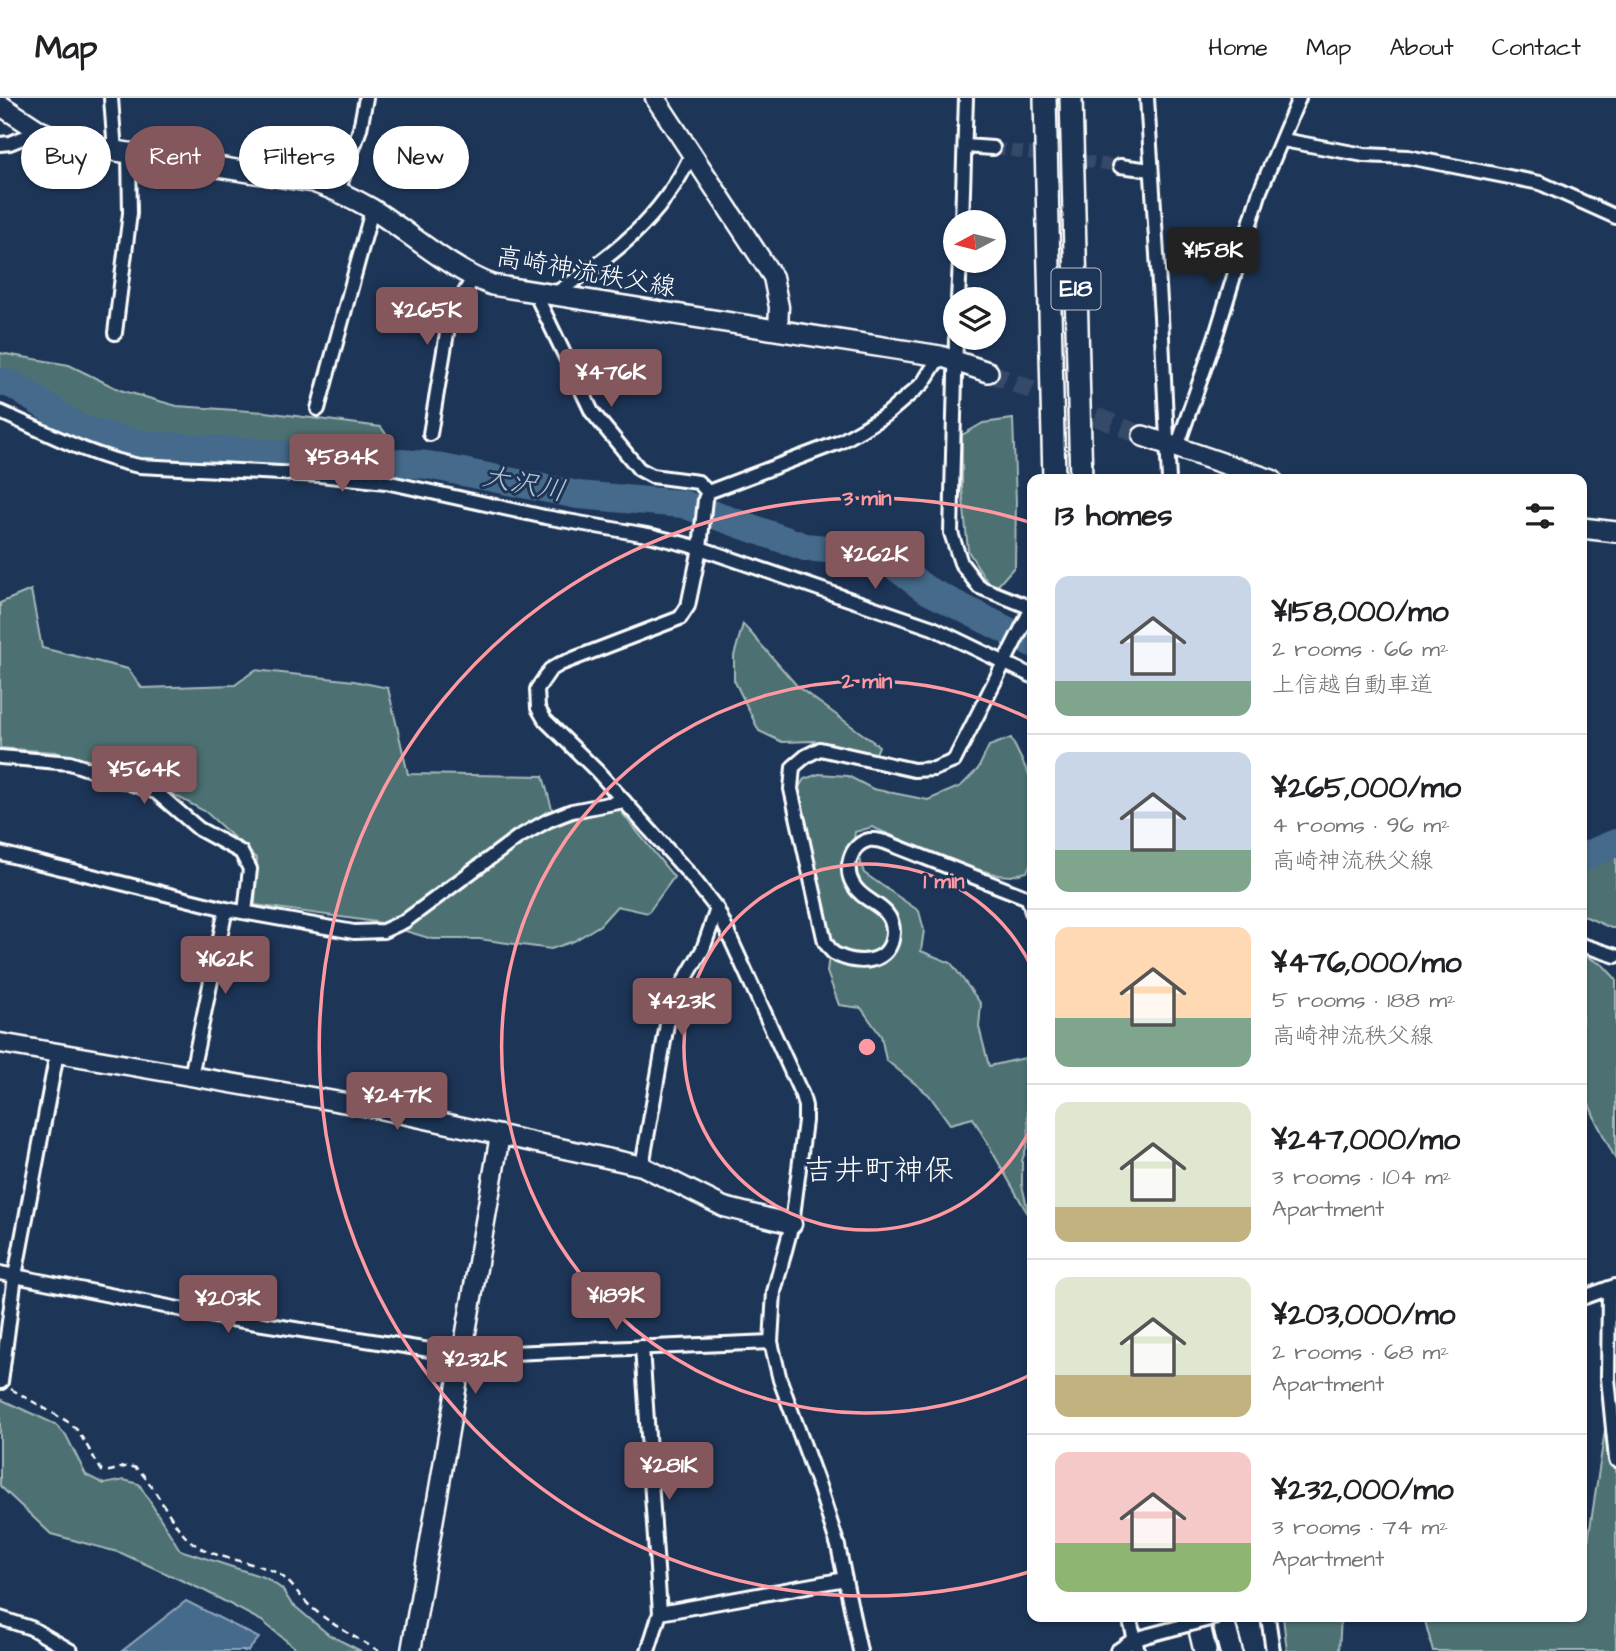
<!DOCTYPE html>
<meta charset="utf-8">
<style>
body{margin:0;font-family:"Architects Daughter","Klee One",sans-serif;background:#f2f2f2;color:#202124;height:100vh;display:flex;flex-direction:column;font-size:26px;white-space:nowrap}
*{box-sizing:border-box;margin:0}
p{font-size:23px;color:#757577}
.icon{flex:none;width:38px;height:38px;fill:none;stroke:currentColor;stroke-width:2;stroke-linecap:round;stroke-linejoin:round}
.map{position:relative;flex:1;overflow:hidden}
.sheet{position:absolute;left:1027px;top:376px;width:560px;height:1148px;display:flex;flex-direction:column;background:#fff;border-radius:14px;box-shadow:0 2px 5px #0004}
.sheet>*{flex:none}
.banner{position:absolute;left:21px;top:28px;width:665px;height:63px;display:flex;gap:14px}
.needle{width:46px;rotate:263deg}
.tools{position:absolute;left:943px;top:112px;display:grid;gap:14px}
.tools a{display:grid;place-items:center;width:63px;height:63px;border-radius:50%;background:#fff;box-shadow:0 2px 5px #0004;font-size:35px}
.price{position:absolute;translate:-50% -60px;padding:0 16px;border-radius:7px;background:#84575d;color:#fff;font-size:23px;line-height:46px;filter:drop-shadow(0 2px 4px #0008)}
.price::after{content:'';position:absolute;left:50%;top:42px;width:21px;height:16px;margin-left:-10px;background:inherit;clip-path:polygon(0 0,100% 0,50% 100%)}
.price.selected{background:#222;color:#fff}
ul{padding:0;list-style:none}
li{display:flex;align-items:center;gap:21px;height:175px;padding:0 28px}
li+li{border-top:2px solid #e0e0e0}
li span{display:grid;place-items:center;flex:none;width:196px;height:140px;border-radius:14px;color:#555}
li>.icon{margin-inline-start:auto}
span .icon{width:84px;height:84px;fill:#fffc;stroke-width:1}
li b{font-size:30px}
h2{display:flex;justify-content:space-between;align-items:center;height:84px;padding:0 28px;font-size:30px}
.tag{padding:0 24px;border-radius:32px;background:#fff;box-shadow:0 2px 5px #0004;font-size:24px;line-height:63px}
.tag.selected{background:#84575d;color:#fff}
header{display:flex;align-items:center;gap:42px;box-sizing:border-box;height:98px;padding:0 35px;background:#fff;border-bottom:2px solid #e0e0e0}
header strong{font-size:33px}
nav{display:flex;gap:38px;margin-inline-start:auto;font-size:24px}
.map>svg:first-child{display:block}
.green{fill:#4d7173;stroke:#a6b8b9;stroke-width:2}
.water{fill:#446a8b;stroke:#8fa6b9;stroke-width:2}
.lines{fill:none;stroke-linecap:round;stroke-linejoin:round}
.river{stroke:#446a8b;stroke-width:28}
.street-tunnel{stroke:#344968;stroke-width:12;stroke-dasharray:12 6;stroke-linecap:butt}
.primary-tunnel{stroke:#344968;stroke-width:19;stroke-dasharray:19 10;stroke-linecap:butt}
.street-casing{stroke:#fff;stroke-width:18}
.secondary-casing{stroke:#fff;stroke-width:23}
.primary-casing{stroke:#fff;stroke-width:24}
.highway-casing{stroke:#fff;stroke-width:26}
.path{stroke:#fff;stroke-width:2.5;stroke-dasharray:7 5;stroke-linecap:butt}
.street{stroke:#1d3557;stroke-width:12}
.secondary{stroke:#1d3557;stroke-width:18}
.primary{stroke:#1d3557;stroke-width:19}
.highway{stroke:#1d3557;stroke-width:21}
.street-bridge-casing{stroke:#fff;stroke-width:18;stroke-linecap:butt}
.street-bridge{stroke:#1d3557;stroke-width:12}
.ring{fill:none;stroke:#ff9aa2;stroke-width:3.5}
.labels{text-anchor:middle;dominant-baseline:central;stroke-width:6;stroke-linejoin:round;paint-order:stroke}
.shield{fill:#1d3557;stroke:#bbc2cd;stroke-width:2}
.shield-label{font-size:24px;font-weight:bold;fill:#fff}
.street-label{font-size:26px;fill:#fff;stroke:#1d3557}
.water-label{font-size:28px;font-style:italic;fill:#b4c3d1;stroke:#1d3557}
.quarter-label{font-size:30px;fill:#fff;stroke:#1d3557}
.centre{fill:#ff9aa2;stroke:#1d3557;stroke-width:3.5}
.ring-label{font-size:21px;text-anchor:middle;font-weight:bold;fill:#ff9aa2;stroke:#1d3557;stroke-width:6;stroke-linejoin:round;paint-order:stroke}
</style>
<header>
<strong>Map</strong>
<nav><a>Home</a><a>Map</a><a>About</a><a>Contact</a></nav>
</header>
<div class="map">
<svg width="1616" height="1553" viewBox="0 0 1616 1553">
<rect width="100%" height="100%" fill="#1d3557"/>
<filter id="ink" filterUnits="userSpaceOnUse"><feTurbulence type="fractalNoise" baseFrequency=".0143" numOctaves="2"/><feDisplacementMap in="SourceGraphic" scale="14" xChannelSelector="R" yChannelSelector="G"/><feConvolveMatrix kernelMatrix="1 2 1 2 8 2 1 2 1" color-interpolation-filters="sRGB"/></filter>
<g filter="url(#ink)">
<g class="green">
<polygon points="0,255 69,267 120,292 177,308 265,314 381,329 388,339 376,350 159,342 93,329 39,296 0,276"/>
<polygon points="1013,321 1016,404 1015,468 993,493 968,453 962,390 962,337 983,325"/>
<polygon points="31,492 42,550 128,571 142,590 235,587 255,572 354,583 388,590 408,676 543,678 552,711 559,724 619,711 674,779 648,815 617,808 600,827 574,843 551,851 479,841 432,841 376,824 255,807 257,761 206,714 130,673 55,654 0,650 0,505"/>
<polygon points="743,526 798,589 879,648 875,658 814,643 782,644 759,633 734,582 734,558"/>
<polygon points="1011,640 1032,683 1032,761 1027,774 1011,778 998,777 956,765 872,729 855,734 854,742 864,775 919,813 924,832 921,853 951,865 981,906 979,929 989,968 1025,960 1029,1041 1022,1063 1022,1087 1029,1118 973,1020 950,1026 929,997 886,962 881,938 861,910 839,907 827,874 831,840 796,694 804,681 819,676 848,678 873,691 928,702 961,688 978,671 989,648"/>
<polygon points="1616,746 1616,830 1611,830 1582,817 1582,748"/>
<polygon points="1582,856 1603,867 1616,881 1616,1062 1596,1023 1582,989"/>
<polygon points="0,1301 55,1326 66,1337 86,1377 104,1386 124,1382 139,1386 180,1452 266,1480 282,1491 291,1505 329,1537 361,1553 299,1553 262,1523 205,1493 121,1455 51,1436 0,1388"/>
<polygon points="1605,1332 1616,1332 1616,1553 1433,1553 1424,1519 1582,1519 1582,1483"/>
<polygon points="1283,1519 1341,1519 1339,1553 1287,1553"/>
</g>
<polygon class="water" points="186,1503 259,1540 248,1553 122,1553"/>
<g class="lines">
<g class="river">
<polyline points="0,283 13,287 81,331 141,346 428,367 578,397 683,406 805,449 868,455 888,463 925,491 1032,545"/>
<polyline points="1582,759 1616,745"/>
</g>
<polyline class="street-tunnel" points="993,50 1120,68"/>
<polyline class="primary-tunnel" points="988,274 1143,338"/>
<defs>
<g id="street">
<polyline points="111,0 115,54"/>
<polyline points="1147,0 1161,219 1169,382"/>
<polyline points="1283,42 1364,57 1408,59 1540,85 1616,119"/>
<polyline points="0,46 10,45 40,33"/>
<polyline points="965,48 993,50"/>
<polyline points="1120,68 1151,72"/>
<polyline points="338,93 360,31 366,0"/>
<polyline points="962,124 966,0"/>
<polyline points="535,195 592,314 639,371 652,378 698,384 708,394"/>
<path d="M553,197C611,159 661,122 691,57"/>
<polyline points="958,201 960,163"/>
<polyline points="115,235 130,115 129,56"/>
<path d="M956,240L951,435L961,465L979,489L1032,510L954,663L934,671L914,672L820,651L806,658L793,669L791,691L825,844C828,848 831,854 835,856C859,868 892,866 893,834C893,806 863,806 853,786C844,771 850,746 869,742C874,741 881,743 885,744L1028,800L1032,814"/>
<polyline points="318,311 372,112"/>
<path d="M0,314C46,334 89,358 139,368L320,377L386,384L545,419L653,438L700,450L933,530L1032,578"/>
<polyline points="430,336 449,223 473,180"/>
<polyline points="1177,349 1216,237 1260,93 1299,0"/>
<polyline points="0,659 70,665 156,694 199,731 241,754 250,771 245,814"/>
<polyline points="0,755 226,811 354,834 383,833 405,823 517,740 549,722 572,713 624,703"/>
<polyline points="1582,847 1616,858"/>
<polyline points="191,978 226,811"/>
<polyline points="642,1068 669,915 676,897 703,851 717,811"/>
<polyline points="0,1175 224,1220 462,1257 771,1244"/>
<polyline points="1609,1190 1608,1280 1616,1362"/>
<polyline points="1582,1200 1615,1188"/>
<polyline points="642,1249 660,1515 648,1553"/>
<polyline points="1,1284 15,1178 57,955"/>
<polyline points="660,1515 845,1481"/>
<polyline points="1129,1519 1138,1553"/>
<polyline points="1268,1519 1273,1553"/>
<polyline points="0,1520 31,1530 71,1553"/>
<polyline points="860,1553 838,1448 820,1391 780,1282 771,1244 774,1194 792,1126 805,1023 805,1008 802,997 717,811 692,779 597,673 545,622 538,610 537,591 550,572 560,566 680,520 688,508 700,450 705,401 708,394 840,344 863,331 887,316 923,285 940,258"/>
<polyline points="1117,1553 1133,1542 1149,1537"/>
</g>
<g id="secondary">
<polyline points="655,0 773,179 779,209 778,232"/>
<polyline points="0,945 375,1010 620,1063 642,1068 724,1109 792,1126"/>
<polyline points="411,1553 500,1037"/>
</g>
<g id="primary">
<path d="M0,7L40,33L72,46L313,84C333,91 353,100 372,111C412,136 448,170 492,187L940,258L988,274"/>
<polyline points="1143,338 1272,382"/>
<polyline points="1582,430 1616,434"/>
</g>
<g id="highway">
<polyline points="1045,0 1054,382"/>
<polyline points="1071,0 1081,382"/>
<polyline points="1197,1519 1205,1553"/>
<polyline points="1222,1519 1231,1553"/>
</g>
</defs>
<use href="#street" class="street-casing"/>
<use href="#secondary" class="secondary-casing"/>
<use href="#primary" class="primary-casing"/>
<use href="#highway" class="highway-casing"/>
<path class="path" d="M11,1291L70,1325L78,1333L102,1373C112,1375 122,1367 133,1369C146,1371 172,1427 187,1440C212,1463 249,1461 277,1475C290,1482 300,1499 311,1509C332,1527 355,1539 379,1553"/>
<use href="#street" class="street"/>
<use href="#secondary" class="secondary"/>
<use href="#primary" class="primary"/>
<use href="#highway" class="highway"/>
<defs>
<polyline id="street-bridge" points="1149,1537 1217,1519"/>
</defs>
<use href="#street-bridge" class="street-bridge-casing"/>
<use href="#street-bridge" class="street-bridge"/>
</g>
</g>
<g class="ring">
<path d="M1032 1028A183 183 0 1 1 1032 870"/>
<path d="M1030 1277A366 366 0 1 1 1030 621"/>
<path d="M1032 1473A549 549 0 1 1 1032 425"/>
</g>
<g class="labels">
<rect class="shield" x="1051.5" y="170.5" width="49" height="41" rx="5"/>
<g class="shield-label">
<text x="1076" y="191">E18</text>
</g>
<g class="street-label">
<text transform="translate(586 174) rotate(10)">高崎神流秩父線</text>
</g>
<g class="water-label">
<text transform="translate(524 386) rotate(11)">大沢川</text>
</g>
<g class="quarter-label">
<text x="879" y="1073">吉井町神保</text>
</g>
</g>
<circle cx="867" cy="949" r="10" class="centre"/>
<g class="ring-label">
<text x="867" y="407">3 min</text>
<text x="867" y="590">2 min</text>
<text x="944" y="790">1 min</text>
</g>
</svg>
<div class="tools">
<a><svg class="needle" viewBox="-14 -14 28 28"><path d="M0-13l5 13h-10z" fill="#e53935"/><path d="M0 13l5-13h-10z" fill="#757577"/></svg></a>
<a><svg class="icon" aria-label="layers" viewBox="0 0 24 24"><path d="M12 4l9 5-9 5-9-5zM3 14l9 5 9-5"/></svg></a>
</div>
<b class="price selected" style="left:1213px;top:189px">¥158K</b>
<b class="price" style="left:427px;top:249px">¥265K</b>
<b class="price" style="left:611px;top:311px">¥476K</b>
<b class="price" style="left:342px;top:396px">¥584K</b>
<b class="price" style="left:875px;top:493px">¥262K</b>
<b class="price" style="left:144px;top:708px">¥564K</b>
<b class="price" style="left:225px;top:898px">¥162K</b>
<b class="price" style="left:682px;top:940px">¥423K</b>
<b class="price" style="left:397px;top:1034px">¥247K</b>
<b class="price" style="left:616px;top:1234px">¥189K</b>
<b class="price" style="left:228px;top:1237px">¥203K</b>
<b class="price" style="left:475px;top:1298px">¥232K</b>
<b class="price" style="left:669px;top:1404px">¥281K</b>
<div class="banner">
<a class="tag">Buy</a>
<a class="tag selected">Rent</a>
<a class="tag">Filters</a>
<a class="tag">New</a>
</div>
<section class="sheet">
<h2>13 homes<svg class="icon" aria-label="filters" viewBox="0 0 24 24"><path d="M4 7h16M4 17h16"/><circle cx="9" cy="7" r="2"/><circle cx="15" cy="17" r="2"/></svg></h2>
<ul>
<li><span style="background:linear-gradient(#c9d6e8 75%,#7fa58c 0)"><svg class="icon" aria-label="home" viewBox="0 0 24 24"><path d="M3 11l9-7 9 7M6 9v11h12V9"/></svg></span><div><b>¥158,000/mo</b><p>2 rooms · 66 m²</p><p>上信越自動車道</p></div></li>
<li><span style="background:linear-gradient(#c9d6e8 70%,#7fa58c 0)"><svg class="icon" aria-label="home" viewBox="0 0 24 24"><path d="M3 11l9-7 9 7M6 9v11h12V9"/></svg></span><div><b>¥265,000/mo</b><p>4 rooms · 96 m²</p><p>高崎神流秩父線</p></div></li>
<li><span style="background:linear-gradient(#ffd9b3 65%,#7fa58c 0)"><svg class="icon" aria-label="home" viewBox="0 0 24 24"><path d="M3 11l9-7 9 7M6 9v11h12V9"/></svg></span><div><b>¥476,000/mo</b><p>5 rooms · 188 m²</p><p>高崎神流秩父線</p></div></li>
<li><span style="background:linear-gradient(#dfe7d0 75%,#c2b280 0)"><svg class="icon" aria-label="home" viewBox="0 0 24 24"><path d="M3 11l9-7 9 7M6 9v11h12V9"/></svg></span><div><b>¥247,000/mo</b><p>3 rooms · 104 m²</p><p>Apartment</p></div></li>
<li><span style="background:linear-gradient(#dfe7d0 70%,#c2b280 0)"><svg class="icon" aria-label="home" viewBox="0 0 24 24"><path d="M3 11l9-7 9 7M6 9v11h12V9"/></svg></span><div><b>¥203,000/mo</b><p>2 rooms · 68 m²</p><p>Apartment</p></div></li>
<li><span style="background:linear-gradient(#f6c9c9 65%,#8fb573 0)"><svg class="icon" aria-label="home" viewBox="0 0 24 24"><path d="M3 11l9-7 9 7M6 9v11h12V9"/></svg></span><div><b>¥232,000/mo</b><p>3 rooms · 74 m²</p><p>Apartment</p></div></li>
</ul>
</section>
</div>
